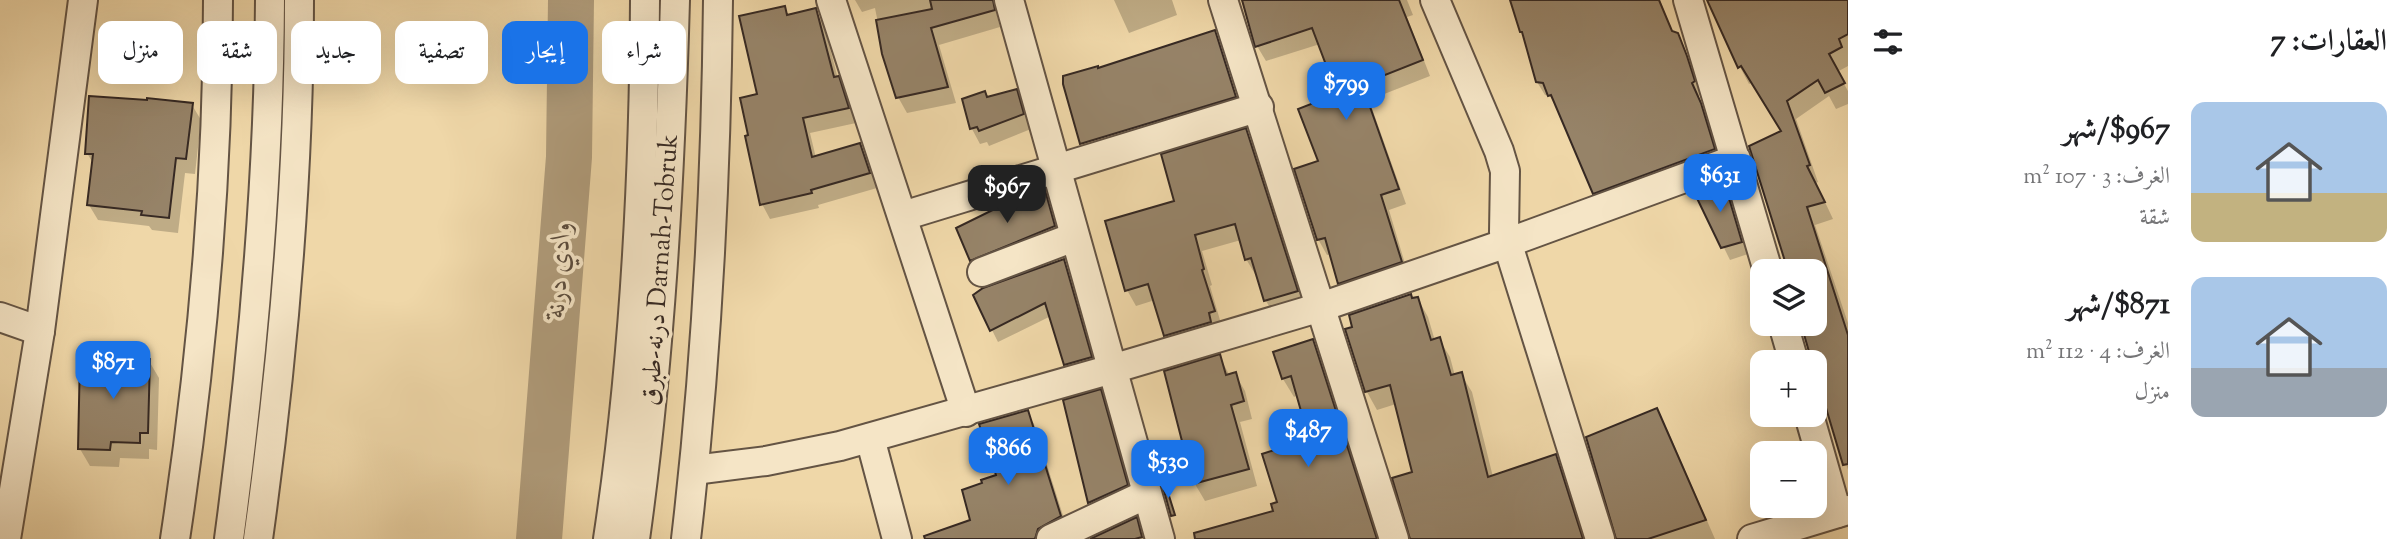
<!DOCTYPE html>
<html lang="ar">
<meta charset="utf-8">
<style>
body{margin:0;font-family:"Sorts Mill Goudy",Amiri,serif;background:#f2f2f2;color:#202124;direction:rtl;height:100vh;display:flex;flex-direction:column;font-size:26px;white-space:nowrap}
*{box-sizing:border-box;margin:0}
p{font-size:23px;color:#757577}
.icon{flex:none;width:38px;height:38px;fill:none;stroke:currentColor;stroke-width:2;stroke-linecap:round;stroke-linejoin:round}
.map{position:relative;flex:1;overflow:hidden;direction:ltr}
.panel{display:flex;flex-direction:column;background:#fff;width:560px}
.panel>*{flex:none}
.banner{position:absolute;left:21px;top:21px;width:665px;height:63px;direction:rtl;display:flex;gap:14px}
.buttons{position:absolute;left:1750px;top:259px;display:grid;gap:14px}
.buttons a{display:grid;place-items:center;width:77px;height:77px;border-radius:14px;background:#fff;box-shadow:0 7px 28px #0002;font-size:35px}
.price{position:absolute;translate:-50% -60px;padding:0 16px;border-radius:14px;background:#1a73e8;color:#fff;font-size:23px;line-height:46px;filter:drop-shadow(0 2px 4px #0008)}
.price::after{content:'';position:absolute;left:50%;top:42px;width:21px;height:16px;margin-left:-10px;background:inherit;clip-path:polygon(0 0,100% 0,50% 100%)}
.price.on{background:#222;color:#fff}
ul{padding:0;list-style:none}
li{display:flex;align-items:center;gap:21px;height:175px;padding:0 21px}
li span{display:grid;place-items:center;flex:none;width:196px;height:140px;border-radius:14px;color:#555}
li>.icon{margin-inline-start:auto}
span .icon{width:84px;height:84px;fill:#fffc;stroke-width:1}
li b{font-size:30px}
h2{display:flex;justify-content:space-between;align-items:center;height:84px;padding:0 21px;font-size:30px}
.tag{padding:0 24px;border-radius:14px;background:#fff;box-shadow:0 7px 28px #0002;font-size:24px;line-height:63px}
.tag.on{background:#1a73e8;color:#fff}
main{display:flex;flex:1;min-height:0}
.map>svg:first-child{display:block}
.shadow{fill:#0003}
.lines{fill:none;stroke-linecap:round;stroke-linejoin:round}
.river{stroke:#b09c7b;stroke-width:46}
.building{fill:#968368;stroke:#362923;stroke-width:2}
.minor-casing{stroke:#645444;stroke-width:32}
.minor{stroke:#f5e5c6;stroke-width:28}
.labels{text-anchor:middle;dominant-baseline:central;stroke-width:7;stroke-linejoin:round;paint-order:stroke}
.street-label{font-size:26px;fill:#362923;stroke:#f5e5c6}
.water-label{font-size:28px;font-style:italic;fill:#5b4c3d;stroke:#f5e5c6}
</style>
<main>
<section class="panel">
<h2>العقارات: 7<svg class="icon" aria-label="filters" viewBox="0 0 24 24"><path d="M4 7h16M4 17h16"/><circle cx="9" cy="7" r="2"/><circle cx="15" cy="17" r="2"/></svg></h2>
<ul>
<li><span style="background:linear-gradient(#a9c7e8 65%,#c2b280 0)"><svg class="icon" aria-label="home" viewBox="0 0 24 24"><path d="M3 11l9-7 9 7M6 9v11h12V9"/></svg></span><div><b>$967/شهر</b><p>الغرف: 3 · 107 m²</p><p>شقة</p></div></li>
<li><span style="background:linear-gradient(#a9c7e8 65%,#9aa5b1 0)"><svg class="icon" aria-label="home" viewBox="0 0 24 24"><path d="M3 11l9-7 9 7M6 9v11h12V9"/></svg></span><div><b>$871/شهر</b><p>الغرف: 4 · 112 m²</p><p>منزل</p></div></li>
</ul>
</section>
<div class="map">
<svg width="1848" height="539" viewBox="0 0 1848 539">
<rect width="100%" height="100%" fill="#efd7a8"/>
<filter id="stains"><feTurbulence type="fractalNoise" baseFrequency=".00286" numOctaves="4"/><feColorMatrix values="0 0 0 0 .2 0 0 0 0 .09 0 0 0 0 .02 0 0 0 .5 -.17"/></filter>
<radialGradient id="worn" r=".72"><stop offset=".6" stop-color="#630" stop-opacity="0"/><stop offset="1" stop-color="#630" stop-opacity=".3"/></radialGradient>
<g class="shadow">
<polygon points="855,0 1010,0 1011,1 995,8 1000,27 939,45 956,103 907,113 898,97 884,54 875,8 862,12"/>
<polygon points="1114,0 1172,0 1177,15 1129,33"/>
<polygon points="1239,0 1407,0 1413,15 1407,17 1430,76 1369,100 1406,204 1389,210 1409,277 1348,298 1340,283 1331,254 1327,255 1318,239 1320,162 1340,96 1320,44 1266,61 1257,46 1243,2"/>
<polygon points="1512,0 1660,0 1673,33 1684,48 1694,71 1701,95 1698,96 1708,118 1721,163 1602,206 1557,108 1550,96 1545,95 1537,82"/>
<polygon points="1709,0 1848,0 1848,66 1837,72 1848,91 1848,104 1836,109 1829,96 1796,119 1818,182 1816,183 1833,219 1815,225 1848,323 1848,470 1803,324 1815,324 1815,271 1788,271 1781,241 1775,231 1751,147 1783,132 1753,82 1749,84 1740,67"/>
<polygon points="784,8 789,16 815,10 824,25 838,79 846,93 856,123 810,133 816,158 860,145 868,160 877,188 818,205 819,208 770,219 762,204 750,136"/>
<polygon points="1214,32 1223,48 1244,113 1091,159 1082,144 1063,78 1098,70"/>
<polygon points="1016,91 1025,106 1031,129 989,146 987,142 980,144 972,129 965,101 987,99"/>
<polygon points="192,105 201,120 195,174 185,173 178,233 152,230 149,226 98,220 89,205 94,165 87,153"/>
<polygon points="1245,130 1254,146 1305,307 1275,316 1266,301 1258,274 1255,274 1246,259 1241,240 1202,251 1212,285 1210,286 1222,327 1174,351 1166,336 1155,300 1136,306 1127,290 1176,202"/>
<polygon points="1723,183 1730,195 1748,254 1730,260 1697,193"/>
<polygon points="1044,192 1052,206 1062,241 980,274 972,260"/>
<polygon points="1063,261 1070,272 1097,369 1072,377 1065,365 1051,316 998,342 992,330"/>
<polygon points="1418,299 1428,317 1435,341 1439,339 1450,357 1455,376 1461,374 1472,392 1493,477 1555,456 1565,474 1586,539 1412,539 1414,473 1396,404 1377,410 1367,392 1347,330"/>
<polygon points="1312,341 1323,359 1380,539 1204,539 1275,512 1311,440 1298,395 1294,397 1283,379 1275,353"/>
<polygon points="1219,356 1230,376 1235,374 1245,391 1252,419 1240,422 1257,486 1205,501 1195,484 1178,425"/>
<polygon points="149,361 159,378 157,450 149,449 149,459 120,458 119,467 90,466 80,449"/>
<polygon points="1100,391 1109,407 1135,500 1098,518 1090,503 1065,401"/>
<polygon points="1656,410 1668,431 1715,539 1622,539"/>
<polygon points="1027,412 1034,424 1067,528 1047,539 959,539 972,521 984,484 998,476"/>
<polygon points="1136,519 1146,539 1094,539"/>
</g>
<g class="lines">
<polyline class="river" points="539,539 569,157 571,0"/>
</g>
<g class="building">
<polygon points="930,0 993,0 995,10 931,28 948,87 896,98 882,54 876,20 932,9"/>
<polygon points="1242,0 1399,0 1423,60 1362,84 1399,189 1381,195 1402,262 1338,284 1325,238 1317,240 1294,169 1318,161 1298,109 1337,94 1312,28 1255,47"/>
<polygon points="1510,0 1659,0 1672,31 1678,33 1687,56 1695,81 1692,83 1701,103 1715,149 1593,194 1551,95 1548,96 1543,83 1536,82 1522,32 1520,32"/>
<polygon points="1707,0 1848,0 1848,34 1839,39 1842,47 1829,54 1845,83 1825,93 1818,80 1787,101 1810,165 1807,166 1825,202 1807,207 1848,335 1848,464 1843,465 1815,371 1815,362 1812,362 1801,324 1815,324 1815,271 1788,271 1749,146 1781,131 1741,66 1738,68"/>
<polygon points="785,6 787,15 816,8 834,77 839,76 849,108 803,118 812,157 860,143 870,173 811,190 812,193 760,205 745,136 748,135 740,98 757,94 739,16"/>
<polygon points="1215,30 1236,97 1080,144 1063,84 1063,76 1098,66 1098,68"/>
<polygon points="1017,89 1024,114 979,131 977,127 970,129 962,99 985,91 987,97"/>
<polygon points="89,96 147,100 147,98 193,103 186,159 176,158 169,218 141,215 142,211 87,205 93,154 85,154"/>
<polygon points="1246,128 1298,291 1264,301 1251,258 1245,260 1235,224 1195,235 1204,269 1202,270 1215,311 1209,313 1211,322 1164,336 1148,284 1125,291 1105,221 1174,201 1161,154"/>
<polygon points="1724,181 1742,242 1721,248 1694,192"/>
<polygon points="1045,190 1055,226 970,261 956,228 1015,199"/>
<polygon points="1064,259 1092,357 1064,365 1045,303 990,331 973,295 983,288"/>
<polygon points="1411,294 1412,298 1418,297 1431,340 1440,337 1451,375 1462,372 1488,477 1556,454 1583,539 1410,539 1392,478 1412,472 1390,385 1365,392 1345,329 1352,327 1349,315"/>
<polygon points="1313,339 1377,539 1195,539 1194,533 1273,511 1271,504 1277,502 1262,454 1309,439 1291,376 1282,379 1273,352"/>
<polygon points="1220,354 1226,375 1236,372 1244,401 1231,405 1249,469 1193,484 1164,371"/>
<polygon points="80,357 150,359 148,433 140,433 140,443 111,442 110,450 78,449"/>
<polygon points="1101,389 1128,485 1088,503 1063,400"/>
<polygon points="1657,408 1706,520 1648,539 1616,539 1586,437"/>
<polygon points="1028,410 1061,516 1038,529 1035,539 925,539 924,536 970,520 962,490 982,483 981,480 996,475 979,424"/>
<polygon points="1165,483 1175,515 1171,516 1162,484"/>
<polygon points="1137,517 1142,537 1135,539 1090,539"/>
</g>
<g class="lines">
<defs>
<g id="minor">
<polyline points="831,0 966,412"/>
<polyline points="1009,0 1160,539"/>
<polyline points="1223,0 1394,539"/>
<polyline points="1435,0 1499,151 1505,171 1504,232 1600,539"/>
<polyline points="1688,0 1768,271"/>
<polyline points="903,216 1259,107"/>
<polyline points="982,272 1074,237"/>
<polyline points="0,317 40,331"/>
<polyline points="1783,324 1794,362"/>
<polyline points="1809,415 1837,513"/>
<polyline points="870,438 897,539"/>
<polyline points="694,470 766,461 840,446 1112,369 1321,307 1507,243 1736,159"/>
<polyline points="6,539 40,331 83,0"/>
<path d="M175,539C202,361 218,180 218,0"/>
<path d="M229,539C253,360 269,180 270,0"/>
<path d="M258,539C283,360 299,181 299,0"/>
<path d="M608,539C635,361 644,180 645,0"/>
<path d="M635,539C660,360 670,180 675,0"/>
<path d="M686,539C707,360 716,180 718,0"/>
<polyline points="1051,539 1147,494"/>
<polyline points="1752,539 1848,510"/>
</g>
</defs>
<use href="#minor" class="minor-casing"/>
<use href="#minor" class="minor"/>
</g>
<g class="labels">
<g class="street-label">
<text transform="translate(661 270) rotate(-86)">درنه-طبرق Darnah-Tobruk</text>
</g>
<g class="water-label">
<text transform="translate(560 270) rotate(-86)">وادي درنة</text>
</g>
</g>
<rect width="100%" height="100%" filter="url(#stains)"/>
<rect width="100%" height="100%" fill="url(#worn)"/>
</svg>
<div class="buttons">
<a><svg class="icon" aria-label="layers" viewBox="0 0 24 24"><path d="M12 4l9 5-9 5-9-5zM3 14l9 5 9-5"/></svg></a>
<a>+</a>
<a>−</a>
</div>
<b class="price" style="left:1346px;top:122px">$799</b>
<b class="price" style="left:1720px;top:214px">$631</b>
<b class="price on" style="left:1007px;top:225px">$967</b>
<b class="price" style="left:113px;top:401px">$871</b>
<b class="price" style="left:1308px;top:469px">$487</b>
<b class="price" style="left:1008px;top:487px">$866</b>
<b class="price" style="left:1168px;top:500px">$530</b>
<div class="banner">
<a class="tag">شراء</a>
<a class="tag on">إيجار</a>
<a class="tag">تصفية</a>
<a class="tag">جديد</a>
<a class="tag">شقة</a>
<a class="tag">منزل</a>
</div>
</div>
</main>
